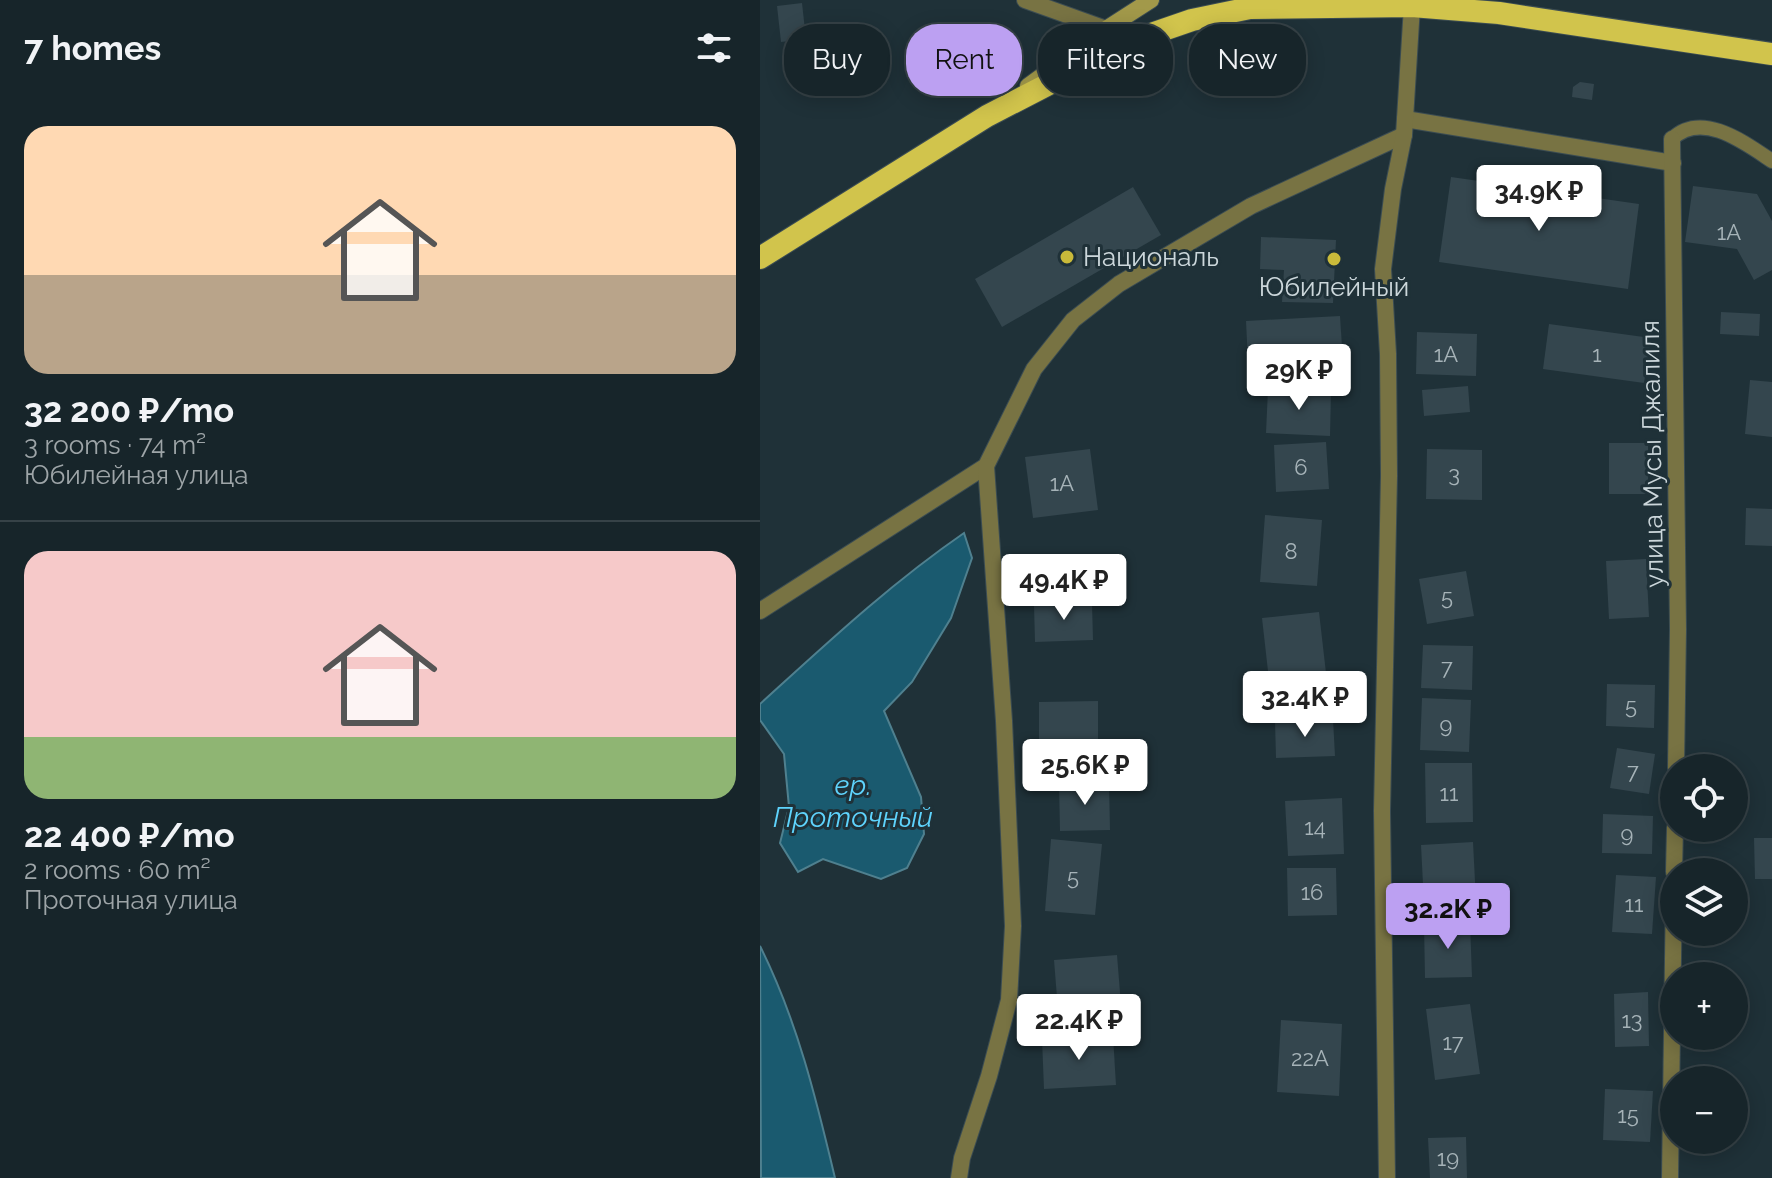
<!DOCTYPE html>
<meta charset="utf-8">
<style>
body{margin:0;font-family:Raleway,sans-serif;background:#243136;color:#f1f3f6;height:100vh;display:flex;flex-direction:column;font-size:30px;white-space:nowrap}
*{box-sizing:border-box;margin:0}
p{font-size:26px;color:#9ea5a8}
.icon{flex:none;width:44px;height:44px;fill:none;stroke:currentColor;stroke-width:2;stroke-linecap:round;stroke-linejoin:round}
.map{position:relative;flex:1;overflow:hidden}
.side{display:flex;flex-direction:column;background:#17252a;width:760px}
.side>*{flex:none}
.banner{position:absolute;left:24px;top:24px;width:760px;height:72px;display:flex;gap:16px}
.buttons{position:absolute;left:900px;top:754px;display:grid;gap:16px}
.buttons a{display:grid;place-items:center;width:88px;height:88px;border-radius:50%;background:#17252a;box-shadow:0 4px 20px #0003,0 0 0 2px #364247;font-size:40px}
.price{position:absolute;translate:-50% -68px;padding:0 18px;border-radius:8px;background:#fff;color:#222;font-size:26px;line-height:52px;filter:drop-shadow(0 2px 4px #0008)}
.price::after{content:'';position:absolute;left:50%;top:48px;width:24px;height:18px;margin-left:-12px;background:inherit;clip-path:polygon(0 0,100% 0,50% 100%)}
.price.current{background:#bca0f2;color:#111}
ul{padding:0;list-style:none}
li{display:grid;align-content:center;gap:16px;height:424px;padding:0 24px}
li+li{border-top:2px solid #364247}
li span{display:grid;place-items:center;height:248px;border-radius:24px;color:#555}
li>.icon{margin-inline-start:auto}
span .icon{width:144px;height:144px;fill:#fffc;stroke-width:1}
li b{font-size:34px}
h2{display:flex;justify-content:space-between;align-items:center;height:96px;padding:0 24px;font-size:34px}
.tag{padding:0 28px;border-radius:32px;background:#17252a;box-shadow:0 4px 20px #0003,0 0 0 2px #364247;font-size:28px;line-height:72px}
.tag.current{background:#bca0f2;color:#111}
main{display:flex;flex:1;min-height:0}
.map>svg:first-child{display:block}
.water{fill:#1a5a6f;stroke:#4f808f;stroke-width:2}
.building{fill:#34464e}
.lines{fill:none;stroke-linecap:round;stroke-linejoin:round}
.service-casing{stroke:#3b4c52;stroke-width:16}
.minor-casing{stroke:#3b4c52;stroke-width:18}
.secondary-casing{stroke:#3b4c52;stroke-width:18}
.trunk-casing{stroke:#3b4c52;stroke-width:24}
.service{stroke:#787343;stroke-width:14}
.minor{stroke:#787343;stroke-width:16}
.secondary{stroke:#a2994a;stroke-width:16}
.trunk{stroke:#d1c44c;stroke-width:22}
.poi-dot{fill:#c9ba3a;stroke:#1f3138;stroke-width:3}
.labels{text-anchor:middle;dominant-baseline:central;stroke-width:6;stroke-linejoin:round;paint-order:stroke}
.number-label{font-size:22px;fill:#a6b3b8}
.poi-label{font-size:26px;fill:#ccd7db;stroke:#1f3138;text-anchor:start}
.street-label{font-size:26px;fill:#ccd7db;stroke:#1f3138}
.water-label{font-size:28px;font-style:italic;fill:#5ed3fc;stroke:#1f3138}
</style>
<main>
<section class="side">
<h2>7 homes<svg class="icon" aria-label="filters" viewBox="0 0 24 24"><path d="M4 7h16M4 17h16"/><circle cx="9" cy="7" r="2"/><circle cx="15" cy="17" r="2"/></svg></h2>
<ul>
<li><span style="background:linear-gradient(#ffd9b3 60%,#b9a48a 0)"><svg class="icon" aria-label="home" viewBox="0 0 24 24"><path d="M3 11l9-7 9 7M6 9v11h12V9"/></svg></span><div><b>32 200 ₽/mo</b><p>3 rooms · 74 m²</p><p>Юбилейная улица</p></div></li>
<li><span style="background:linear-gradient(#f6c9c9 75%,#8fb573 0)"><svg class="icon" aria-label="home" viewBox="0 0 24 24"><path d="M3 11l9-7 9 7M6 9v11h12V9"/></svg></span><div><b>22 400 ₽/mo</b><p>2 rooms · 60 m²</p><p>Проточная улица</p></div></li>
</ul>
</section>
<div class="map">
<svg width="1012" height="1178" viewBox="0 0 1012 1178">
<rect width="100%" height="100%" fill="#1f3138"/>
<g class="water">
<path d="M204,533L212,558L191,618L152,682L124,711L161,797L164,834L147,868L121,879L63,859L38,872L20,843L29,807L24,754L0,720V704C66,644 130,584 204,533Z"/>
<path d="M0,946C37,1020 56,1098 75,1178H1Z"/>
</g>
<g class="building">
<polygon points="42,3 46,39 21,42 17,6"/>
<polygon points="116,30 121,59 93,64 88,35"/>
<polygon points="820,82 834,84 832,100 812,97 813,87"/>
<polygon points="691,177 879,204 868,289 679,262"/>
<polygon points="933,186 997,194 1012,221 1012,270 994,280 977,249 925,242"/>
<polygon points="373,187 401,235 242,327 215,279"/>
<polygon points="501,237 576,240 573,303 522,302 524,270 500,269"/>
<polygon points="961,312 1000,314 999,336 960,334"/>
<polygon points="580,316 584,378 489,383 486,321"/>
<polygon points="789,324 891,338 884,383 783,369"/>
<polygon points="657,332 717,334 716,376 656,374"/>
<polygon points="990,380 1012,382 1012,437 985,434"/>
<polygon points="708,386 710,412 664,416 662,390"/>
<polygon points="508,389 571,391 570,436 506,433"/>
<polygon points="566,442 569,489 516,492 514,445"/>
<rect x="849" y="443" width="39" height="51"/>
<polygon points="330,449 338,510 273,518 265,457"/>
<polygon points="667,449 722,450 722,500 666,499"/>
<polygon points="986,508 1012,509 1012,546 985,545"/>
<polygon points="505,515 562,520 557,586 500,582"/>
<polygon points="886,559 889,617 849,619 846,561"/>
<polygon points="706,571 714,616 667,624 659,579"/>
<polygon points="332,603 333,640 275,642 274,605"/>
<polygon points="559,612 566,673 509,680 502,618"/>
<polygon points="663,645 713,646 712,690 661,688"/>
<polygon points="847,684 895,685 894,728 846,726"/>
<polygon points="662,698 711,700 709,752 660,750"/>
<polygon points="338,701 338,760 279,760 279,702"/>
<polygon points="573,719 575,756 516,758 515,721"/>
<polygon points="857,748 895,754 889,794 850,788"/>
<polygon points="665,763 712,763 713,822 666,823"/>
<polygon points="349,782 350,830 300,831 299,784"/>
<polygon points="582,798 584,854 528,856 525,801"/>
<polygon points="843,814 893,816 892,854 842,853"/>
<polygon points="994,838 1012,838 1012,879 995,879"/>
<polygon points="291,839 342,844 335,915 285,911"/>
<polygon points="713,842 716,901 664,904 661,845"/>
<polygon points="527,868 576,868 577,915 528,916"/>
<polygon points="856,875 896,877 892,934 852,932"/>
<polygon points="710,923 712,977 665,978 664,924"/>
<polygon points="357,955 361,1005 298,1010 294,960"/>
<polygon points="888,992 889,1046 855,1047 854,994"/>
<polygon points="710,1004 720,1074 675,1080 666,1009"/>
<polygon points="521,1020 582,1024 579,1096 517,1092"/>
<polygon points="353,1036 356,1085 284,1089 282,1039"/>
<polygon points="845,1089 893,1091 890,1142 843,1140"/>
<polygon points="706,1137 707,1178 670,1178 668,1138"/>
</g>
<g class="lines">
<defs>
<path id="service" d="M912,139C942,110 985,143 1012,161"/>
<g id="minor">
<polyline points="265,0 346,29"/>
<polyline points="645,119 913,163"/>
<polyline points="912,139 918,629 916,768"/>
<polyline points="0,611 226,466 274,369 313,320 359,284 491,206 644,135"/>
<polyline points="914,872 915,828"/>
<polyline points="199,1178 202,1158 229,1076 249,1000 253,926 244,721 226,466"/>
<polyline points="627,1178 622,811 629,476 628,354 623,269 633,189 644,135 652,6"/>
<polyline points="910,1178 914,886"/>
</g>
<polyline id="secondary" points="268,86 346,29 391,0"/>
<polyline id="trunk" points="0,258 227,116 374,40 432,20 490,8 652,6 739,13 1012,54"/>
</defs>
<use href="#service" class="service-casing"/>
<use href="#minor" class="minor-casing"/>
<use href="#secondary" class="secondary-casing"/>
<use href="#trunk" class="trunk-casing"/>
<use href="#service" class="service"/>
<use href="#minor" class="minor"/>
<use href="#secondary" class="secondary"/>
<use href="#trunk" class="trunk"/>
</g>
<g class="poi-dot">
<circle cx="307" cy="257" r="8"/>
<circle cx="574" cy="259" r="8"/>
</g>
<g class="labels">
<g class="number-label">
<text x="969" y="232">1А</text>
<text x="686" y="354">1А</text>
<text x="837" y="354">1</text>
<text x="541" y="467">6</text>
<text x="694" y="474">3</text>
<text x="302" y="483">1А</text>
<text x="531" y="551">8</text>
<text x="687" y="597">5</text>
<text x="687" y="667">7</text>
<text x="871" y="706">5</text>
<text x="686" y="725">9</text>
<text x="873" y="771">7</text>
<text x="689" y="793">11</text>
<text x="555" y="827">14</text>
<text x="867" y="834">9</text>
<text x="313" y="877">5</text>
<text x="552" y="892">16</text>
<text x="874" y="904">11</text>
<text x="872" y="1020">13</text>
<text x="693" y="1042">17</text>
<text x="550" y="1058">22А</text>
<text x="868" y="1115">15</text>
<text x="688" y="1158">19</text>
</g>
<g class="poi-label">
<text x="323" y="257">Националь</text>
<text x="574" y="287" text-anchor="middle">Юбилейный</text>
</g>
<g class="street-label">
<text transform="translate(892 454) rotate(-91)">улица Мусы Джалиля</text>
</g>
<g class="water-label">
<text x="93" y="785">ер.<tspan x="93" dy="32">Проточный</tspan></text>
</g>
</g>
</svg>
<div class="buttons">
<a><svg class="icon" aria-label="locate" viewBox="0 0 24 24"><circle cx="12" cy="12" r="6"/><path d="M12 2v4M12 18v4M2 12h4M18 12h4"/></svg></a>
<a><svg class="icon" aria-label="layers" viewBox="0 0 24 24"><path d="M12 4l9 5-9 5-9-5zM3 14l9 5 9-5"/></svg></a>
<a>+</a>
<a>−</a>
</div>
<b class="price" style="left:779px;top:233px">34.9K ₽</b>
<b class="price" style="left:539px;top:412px">29K ₽</b>
<b class="price" style="left:304px;top:622px">49.4K ₽</b>
<b class="price" style="left:545px;top:739px">32.4K ₽</b>
<b class="price" style="left:325px;top:807px">25.6K ₽</b>
<b class="price current" style="left:688px;top:951px">32.2K ₽</b>
<b class="price" style="left:319px;top:1062px">22.4K ₽</b>
<div class="banner">
<a class="tag">Buy</a>
<a class="tag current">Rent</a>
<a class="tag">Filters</a>
<a class="tag">New</a>
</div>
</div>
</main>
